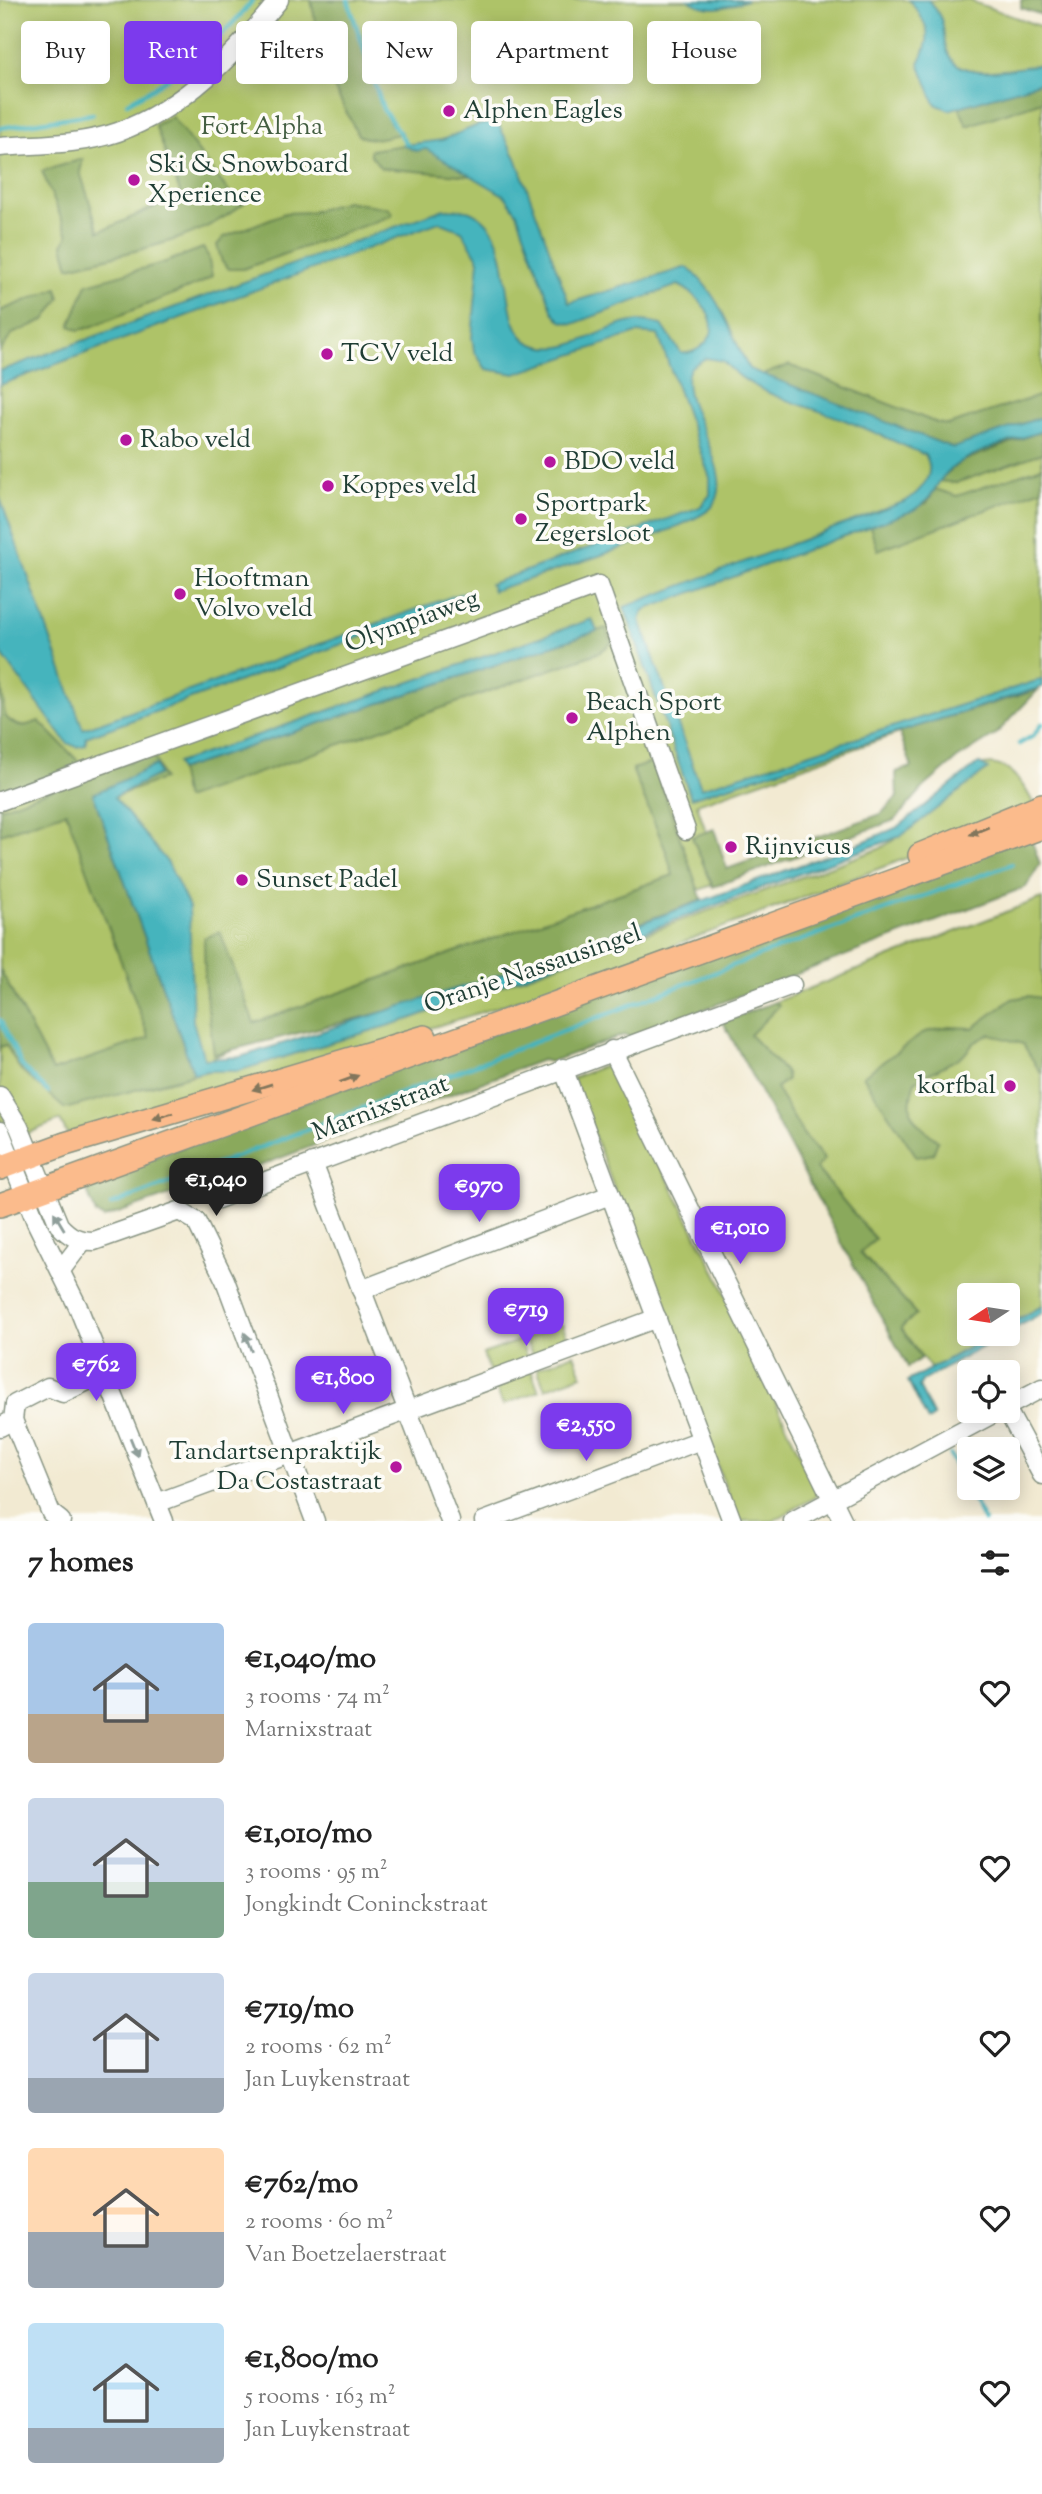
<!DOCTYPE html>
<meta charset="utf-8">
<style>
body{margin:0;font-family:"Sorts Mill Goudy",serif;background:#f2f2f2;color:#222;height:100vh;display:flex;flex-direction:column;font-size:26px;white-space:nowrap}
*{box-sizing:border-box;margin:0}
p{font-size:23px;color:#767676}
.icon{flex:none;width:38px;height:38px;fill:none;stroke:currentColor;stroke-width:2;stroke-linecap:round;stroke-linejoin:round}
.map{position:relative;height:1521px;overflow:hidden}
.details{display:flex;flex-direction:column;background:#fff;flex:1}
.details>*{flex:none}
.guide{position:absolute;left:21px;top:21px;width:1001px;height:63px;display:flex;gap:14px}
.needle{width:46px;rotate:258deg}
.controls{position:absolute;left:957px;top:1283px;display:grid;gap:14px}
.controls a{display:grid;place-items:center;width:63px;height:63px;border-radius:7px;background:#fff;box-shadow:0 4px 18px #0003;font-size:35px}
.price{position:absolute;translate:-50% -60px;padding:0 16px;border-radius:14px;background:#7c3aed;color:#fff;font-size:23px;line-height:46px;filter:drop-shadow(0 2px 4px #0008)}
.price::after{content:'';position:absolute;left:50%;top:42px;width:21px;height:16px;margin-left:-10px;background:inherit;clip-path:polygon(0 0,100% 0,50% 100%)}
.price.selected{background:#222;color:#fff}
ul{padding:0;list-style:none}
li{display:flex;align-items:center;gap:21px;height:175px;padding:0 28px}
li span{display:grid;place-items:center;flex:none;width:196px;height:140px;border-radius:7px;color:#555}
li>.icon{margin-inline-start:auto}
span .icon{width:84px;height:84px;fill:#fffc;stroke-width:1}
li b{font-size:30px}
h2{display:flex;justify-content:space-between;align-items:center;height:84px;padding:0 28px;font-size:30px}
.tag{padding:0 24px;border-radius:7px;background:#fff;box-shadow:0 4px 18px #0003;font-size:24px;line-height:63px}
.tag.selected{background:#7c3aed;color:#fff}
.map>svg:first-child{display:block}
.green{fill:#aec368;stroke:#66804e;stroke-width:2}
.forest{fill:#8aa95c;stroke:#547348;stroke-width:2}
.water{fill:#45b4bd;stroke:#327878;stroke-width:2}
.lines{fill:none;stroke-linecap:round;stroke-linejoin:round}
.stream{stroke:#45b4bd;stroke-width:4.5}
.minor-casing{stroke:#889483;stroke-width:21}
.major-casing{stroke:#889483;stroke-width:26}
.minor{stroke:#fff;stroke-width:18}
.major{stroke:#fbbb8c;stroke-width:23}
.oneway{fill:#82765c}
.oneway2{fill:#8f9e9a}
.poi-dot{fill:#b5179e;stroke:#fdfcf7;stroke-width:2.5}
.labels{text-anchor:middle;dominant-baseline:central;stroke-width:7;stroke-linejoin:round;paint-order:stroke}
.poi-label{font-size:26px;fill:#1f3d34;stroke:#fdfcf7;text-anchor:start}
.park-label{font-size:26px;fill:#435e41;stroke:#fdfcf7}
.street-label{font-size:26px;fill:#1f3d34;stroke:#fdfcf7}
</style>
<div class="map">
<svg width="1042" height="1521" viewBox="0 0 1042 1521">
<rect width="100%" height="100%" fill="#fdfcf7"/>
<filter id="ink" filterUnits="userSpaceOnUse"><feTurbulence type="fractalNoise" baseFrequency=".0143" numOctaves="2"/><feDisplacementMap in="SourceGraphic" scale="14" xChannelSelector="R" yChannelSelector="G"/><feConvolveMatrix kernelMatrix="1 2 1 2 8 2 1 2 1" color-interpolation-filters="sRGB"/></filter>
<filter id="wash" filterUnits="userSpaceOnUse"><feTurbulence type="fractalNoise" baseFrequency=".00686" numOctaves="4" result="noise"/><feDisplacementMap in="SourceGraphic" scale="28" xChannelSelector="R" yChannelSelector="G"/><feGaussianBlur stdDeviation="1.57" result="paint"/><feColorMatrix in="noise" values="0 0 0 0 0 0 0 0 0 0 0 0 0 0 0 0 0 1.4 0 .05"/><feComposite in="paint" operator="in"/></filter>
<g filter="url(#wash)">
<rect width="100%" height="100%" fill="#f2ead2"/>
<g class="green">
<path d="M0,0H968L1042,27V683L697,804L722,881L634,916L228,1051L136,1090L417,1016L879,849L894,840L977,767C1007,755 1025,785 1036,809C892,863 749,919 604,971C427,1033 247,1083 67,1134L60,1120L0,1145Z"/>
<polygon points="1042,898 1042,1035 1024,1044 1042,1075 1042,1306 1008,1325 1008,1295 970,1295 970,1334 993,1334 931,1369 901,1328 916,1314 860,1252 875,1239 816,1168 824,1159 803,1134 775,1088 787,1079 786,1073 750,1035 778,1006 775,1002"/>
<polygon points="609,1064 717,1275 817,1492 815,1497 773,1521 738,1521 573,1078"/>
<polygon points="562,1324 570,1345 534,1359 525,1339"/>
<polygon points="520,1340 528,1361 491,1375 483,1354"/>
<polygon points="574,1354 582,1375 545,1389 537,1368"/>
<polygon points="531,1370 539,1391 503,1405 495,1385"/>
</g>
<g class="forest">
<path d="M311,0H348L383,109L391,124L402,133C388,137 371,142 358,135L325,70Z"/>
<polygon points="1021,0 1042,0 1042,15 1021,8"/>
<polygon points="1042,82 1042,101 967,126 959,107"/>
<path d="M172,117L236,201L245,202C199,242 127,252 69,267L63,245L68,235L42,171L83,159L80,172L99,231L108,228L181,195L155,125Z"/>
<polygon points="403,145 416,150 426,148 472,176 381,168 370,154 370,150"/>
<polygon points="346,201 388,208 393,213 391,216 243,269 229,269 222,262 217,245 224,237 285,213 311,212"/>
<polygon points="203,248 208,256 212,276 201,283 88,328 79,330 70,326 87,284 163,263"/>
<polygon points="57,288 60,298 45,320 12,334 0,352 0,311"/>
<polygon points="789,365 937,423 948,425 1038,396 1042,398 1042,417 953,448 762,375"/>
<polygon points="1042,431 1042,453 956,483 938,481 960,462"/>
<polygon points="1042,467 1042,489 878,550 869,524 927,503 935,489 957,496"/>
<polygon points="606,628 612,643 600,652 185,799 179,770"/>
<path d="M0,672L5,716C17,729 24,727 39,721L81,764L0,794Z"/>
<polygon points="1038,690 995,735 957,759 924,787 895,820 713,887 692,837 714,829 727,869 881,814 897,797 896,772 912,767 899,732"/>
<polygon points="153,753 163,779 114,797 93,794 194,1074 65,1109 20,1069 6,1045 0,1047 0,969 53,1071 149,1038 66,812 0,834 0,808"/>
<polygon points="653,762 702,900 474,984 396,1009 214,1054 205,986 204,938 220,932 254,1023 673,875 666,851 632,769"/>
<polygon points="1030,836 1040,864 1026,887 631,1037 624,1035 550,1062 542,1060 211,1184 215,1195 206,1197 193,1187 104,1218 96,1214 84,1183"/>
<path d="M1028,996L1042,998V1075L1023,1044L990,1034L974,1043L963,1056L915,1081C905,1115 911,1119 938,1141L933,1154L917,1157L863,1076L925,1032L949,1027L973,1028L1012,999Z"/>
<polygon points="775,1002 779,1006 750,1035 786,1073 787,1079 776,1088 803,1134 824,1159 816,1168 875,1239 860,1253 916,1314 901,1328 921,1358 908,1367 723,1022"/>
</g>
<g class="water">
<path d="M688,0H747C725,8 708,13 688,0Z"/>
<path d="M909,0H928C952,26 938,32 949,55C961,82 1018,68 1042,64V82L949,110L935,104L919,63C934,35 928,24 909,0Z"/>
<path d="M497,122L516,158L569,303L687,267C719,292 731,334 749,369L953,448L1042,417V431C1013,442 975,449 951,469C931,485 939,496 912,511L644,610L640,620L701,788L1042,679V687L691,798L624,607L906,501C921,491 937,474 925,455C898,443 870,430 842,419C800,403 753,395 723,361L706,358L691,367C670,398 742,472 712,507C692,529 531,578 493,591L490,584L700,507L710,495V478L658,335L637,333L515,374L486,369L474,351L472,337L479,260L462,231L439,222L0,385V371L444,209C452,210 463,208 470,211C524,234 492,327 533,344C571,359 605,322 641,321C648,321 656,324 662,325L681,353C689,354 696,351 702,346C727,327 699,294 678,285L573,324L561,321L553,312L517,213L505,196L426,149L416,151L403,145L442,140L478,125Z"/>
<polygon points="0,498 83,729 467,591 469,598 86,737 86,745 77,747 67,743 0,652"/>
<polygon points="592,619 597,631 179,770 177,763"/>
<polygon points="979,763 988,769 901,836 410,1019 238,1071 207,1071 194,1074 93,794 156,765 159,774 114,797 168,863 189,907 193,1021 204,1059 240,1057 490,978 858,844 898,827"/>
<polygon points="1042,1306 1042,1313 1008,1332 1008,1325"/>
<polygon points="993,1334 1006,1334 922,1381 919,1387 934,1417 928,1421 908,1381"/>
</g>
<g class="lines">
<g class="stream">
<polyline points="348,0 383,109 407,144"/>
<path d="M127,103C177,76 218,44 253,0"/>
<polyline points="0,128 93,114"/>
<polyline points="1019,744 1033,736 1042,724"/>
<polyline points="0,1020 22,1066 48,1092"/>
<polyline points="111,1205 763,954 1012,864"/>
<polyline points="950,1455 984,1521"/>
</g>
</g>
</g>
<g filter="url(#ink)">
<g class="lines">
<defs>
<g id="minor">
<path d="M0,147C38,144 81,145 118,132C185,108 235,54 279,0"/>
<polyline points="0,801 599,585 686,830"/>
<polyline points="612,1050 843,1521"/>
<polyline points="563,1068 732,1521"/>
<path d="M0,1096L19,1127L59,1225C70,1237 78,1241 94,1241L179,1211L196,1221L225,1280L315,1521"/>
<polyline points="0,1131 36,1222 78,1307 164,1521"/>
<polyline points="313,1163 450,1521"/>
<polyline points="218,1199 792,985"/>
<polyline points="61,1270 83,1241"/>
<polyline points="361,1290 610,1195"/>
<polyline points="1008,1406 1042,1388"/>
<polyline points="1007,1410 1042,1475"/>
<polyline points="13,1420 51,1513 61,1521"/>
<polyline points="0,1427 13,1420 15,1404 48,1387 63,1393 104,1373"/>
<polyline points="157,1503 657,1318"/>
<polyline points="484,1521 701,1440"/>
<polyline points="793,1521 1000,1410"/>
</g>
<g id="major">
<polyline points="920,855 1042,805"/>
<polyline points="0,1168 65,1144 425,1037"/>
<polyline points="0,1205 1042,827"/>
</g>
</defs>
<use href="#minor" class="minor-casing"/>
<use href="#major" class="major-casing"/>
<use href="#minor" class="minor"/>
<use href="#major" class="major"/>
</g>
<defs><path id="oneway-solid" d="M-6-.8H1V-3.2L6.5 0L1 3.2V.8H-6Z" transform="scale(1.75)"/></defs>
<g class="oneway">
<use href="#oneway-solid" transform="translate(979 831) rotate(158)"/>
<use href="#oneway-solid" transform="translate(349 1079) rotate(-20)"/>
<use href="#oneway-solid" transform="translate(262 1087) rotate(163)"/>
<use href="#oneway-solid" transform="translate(163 1116) rotate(164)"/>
</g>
<g class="oneway2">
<use href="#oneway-solid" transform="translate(59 1221) rotate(-121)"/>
<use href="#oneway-solid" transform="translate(248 1342) rotate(-110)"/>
<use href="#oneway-solid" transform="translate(134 1447) rotate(68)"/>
</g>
</g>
<g class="poi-dot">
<circle cx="449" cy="111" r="7"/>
<circle cx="134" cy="180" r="7"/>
<circle cx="327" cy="354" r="7"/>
<circle cx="126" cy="440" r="7"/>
<circle cx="550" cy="462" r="7"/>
<circle cx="328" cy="486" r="7"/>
<circle cx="521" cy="519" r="7"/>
<circle cx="180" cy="594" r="7"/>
<circle cx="572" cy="718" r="7"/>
<circle cx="731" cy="847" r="7"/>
<circle cx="242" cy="880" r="7"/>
<circle cx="1010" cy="1086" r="7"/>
<circle cx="396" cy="1467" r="7"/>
</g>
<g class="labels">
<g class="poi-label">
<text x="463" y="111">Alphen Eagles</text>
<text x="148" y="165">Ski &amp; Snowboard<tspan x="148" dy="30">Xperience</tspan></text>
<text x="341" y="354">TCV veld</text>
<text x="140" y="440">Rabo veld</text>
<text x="564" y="462">BDO veld</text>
<text x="342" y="486">Koppes veld</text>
<text x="535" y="504">Sportpark<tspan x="535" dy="30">Zegersloot</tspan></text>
<text x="194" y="579">Hooftman<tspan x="194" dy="30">Volvo veld</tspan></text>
<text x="586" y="703">Beach Sport<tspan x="586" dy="30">Alphen</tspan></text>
<text x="745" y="847">Rijnvicus</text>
<text x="256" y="880">Sunset Padel</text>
<text x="996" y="1086" text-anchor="end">korfbal</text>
<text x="382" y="1452" text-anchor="end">Tandartsenpraktijk<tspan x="382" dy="30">Da Costastraat</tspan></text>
</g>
<g class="park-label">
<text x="262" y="127">Fort Alpha</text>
</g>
<g class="street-label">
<text transform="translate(412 622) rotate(-20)">Olympiaweg</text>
<text transform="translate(533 970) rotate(-19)">Oranje Nassausingel</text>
<text transform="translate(381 1109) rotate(-21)">Marnixstraat</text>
</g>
</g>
</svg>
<div class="controls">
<a><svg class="needle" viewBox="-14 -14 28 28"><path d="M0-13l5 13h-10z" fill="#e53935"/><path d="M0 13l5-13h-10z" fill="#767676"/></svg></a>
<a><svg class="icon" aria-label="locate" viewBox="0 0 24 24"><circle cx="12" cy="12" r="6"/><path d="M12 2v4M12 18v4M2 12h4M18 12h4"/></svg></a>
<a><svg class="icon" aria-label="layers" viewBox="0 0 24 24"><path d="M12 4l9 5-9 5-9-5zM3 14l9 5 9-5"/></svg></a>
</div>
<b class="price selected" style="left:216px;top:1218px">€1,040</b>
<b class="price" style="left:479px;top:1224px">€970</b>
<b class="price" style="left:740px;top:1266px">€1,010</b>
<b class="price" style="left:526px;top:1348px">€719</b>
<b class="price" style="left:96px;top:1403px">€762</b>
<b class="price" style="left:343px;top:1416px">€1,800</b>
<b class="price" style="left:586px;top:1463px">€2,550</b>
<div class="guide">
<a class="tag">Buy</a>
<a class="tag selected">Rent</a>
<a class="tag">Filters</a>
<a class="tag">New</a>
<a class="tag">Apartment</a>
<a class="tag">House</a>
</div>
</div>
<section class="details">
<h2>7 homes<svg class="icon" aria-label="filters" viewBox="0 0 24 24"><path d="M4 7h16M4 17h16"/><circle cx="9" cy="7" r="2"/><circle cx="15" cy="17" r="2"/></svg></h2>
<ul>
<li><span style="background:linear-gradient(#a9c7e8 65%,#b9a48a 0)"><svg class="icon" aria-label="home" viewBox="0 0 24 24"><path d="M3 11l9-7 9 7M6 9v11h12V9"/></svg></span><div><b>€1,040/mo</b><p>3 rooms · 74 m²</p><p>Marnixstraat</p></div><svg class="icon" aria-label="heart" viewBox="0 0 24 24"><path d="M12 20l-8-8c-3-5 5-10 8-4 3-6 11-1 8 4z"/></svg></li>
<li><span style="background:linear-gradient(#c9d6e8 60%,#7fa58c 0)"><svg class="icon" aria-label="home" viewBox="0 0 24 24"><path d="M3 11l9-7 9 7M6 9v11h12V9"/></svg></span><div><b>€1,010/mo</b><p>3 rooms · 95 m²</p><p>Jongkindt Coninckstraat</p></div><svg class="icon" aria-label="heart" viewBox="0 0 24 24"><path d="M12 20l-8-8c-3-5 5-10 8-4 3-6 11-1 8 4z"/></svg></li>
<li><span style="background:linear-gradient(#c9d6e8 75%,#9aa5b1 0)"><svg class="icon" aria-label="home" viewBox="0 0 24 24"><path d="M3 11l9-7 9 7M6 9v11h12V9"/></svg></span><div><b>€719/mo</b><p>2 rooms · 62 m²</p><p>Jan Luykenstraat</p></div><svg class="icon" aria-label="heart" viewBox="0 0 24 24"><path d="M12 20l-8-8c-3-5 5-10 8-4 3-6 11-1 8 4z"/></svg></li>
<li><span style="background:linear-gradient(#ffd9b3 60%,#9aa5b1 0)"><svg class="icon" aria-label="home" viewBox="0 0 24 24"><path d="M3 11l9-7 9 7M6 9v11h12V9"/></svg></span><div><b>€762/mo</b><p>2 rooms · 60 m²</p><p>Van Boetzelaerstraat</p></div><svg class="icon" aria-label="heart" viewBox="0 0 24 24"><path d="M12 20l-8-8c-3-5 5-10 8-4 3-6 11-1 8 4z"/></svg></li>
<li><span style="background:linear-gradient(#bfe0f5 75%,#9aa5b1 0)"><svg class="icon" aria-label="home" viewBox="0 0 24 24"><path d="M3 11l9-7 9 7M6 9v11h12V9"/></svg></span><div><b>€1,800/mo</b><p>5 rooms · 163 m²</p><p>Jan Luykenstraat</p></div><svg class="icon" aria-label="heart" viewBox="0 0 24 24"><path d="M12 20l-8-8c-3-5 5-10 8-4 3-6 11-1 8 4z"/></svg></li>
</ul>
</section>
